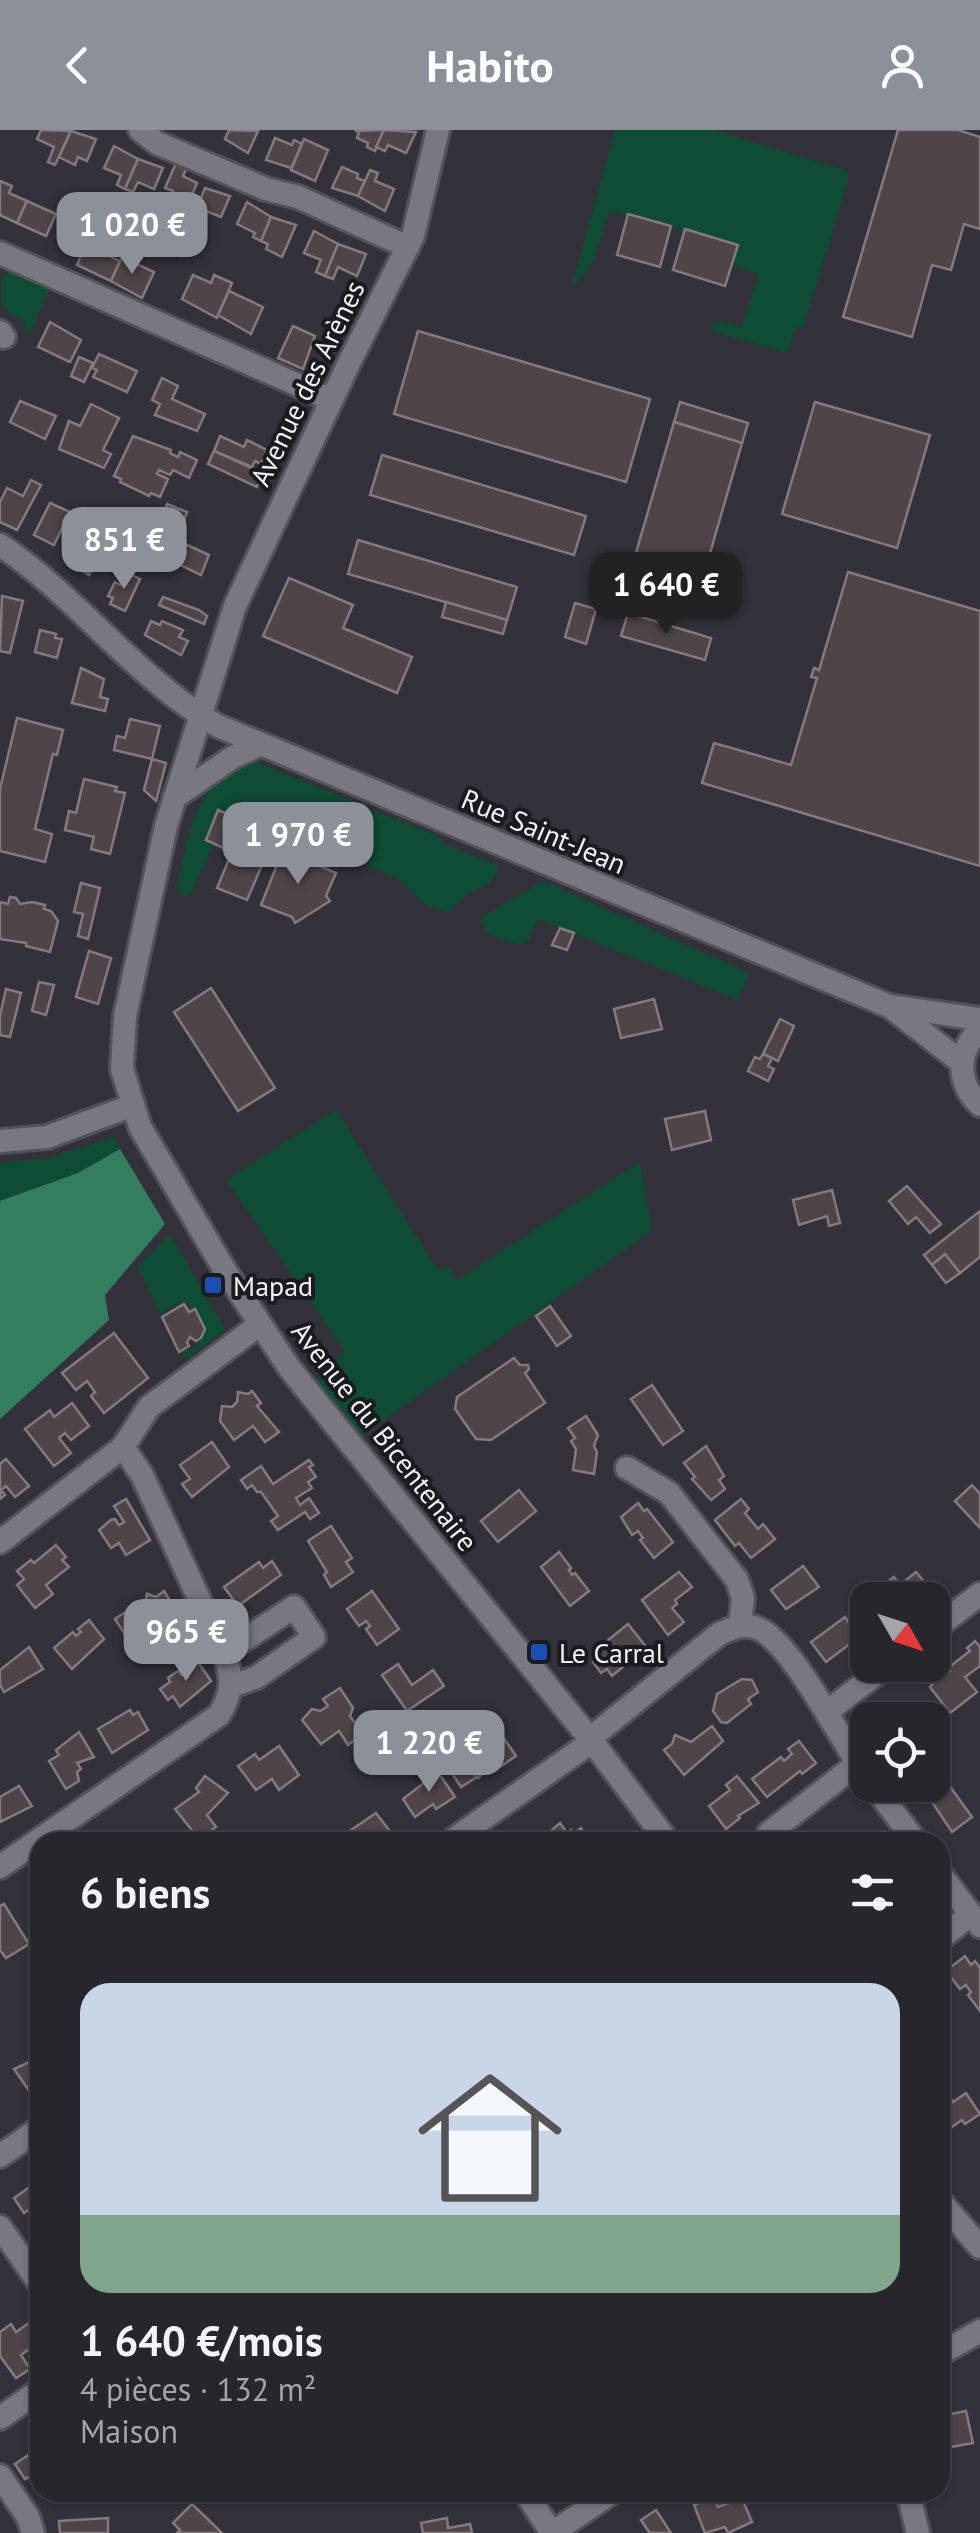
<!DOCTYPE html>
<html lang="fr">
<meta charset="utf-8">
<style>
body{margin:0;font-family:"PT Sans",sans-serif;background:#2e2e34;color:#f1f3f6;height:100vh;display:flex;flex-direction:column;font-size:38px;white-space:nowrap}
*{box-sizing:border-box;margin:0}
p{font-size:32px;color:#a4a5a9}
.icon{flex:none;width:55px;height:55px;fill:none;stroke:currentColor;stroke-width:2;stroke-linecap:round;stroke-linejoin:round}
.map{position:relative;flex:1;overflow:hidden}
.details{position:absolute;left:30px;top:1702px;width:920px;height:670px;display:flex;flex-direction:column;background:#26262c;border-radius:30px;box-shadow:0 2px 8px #0004,0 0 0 2px #424348}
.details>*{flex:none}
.needle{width:65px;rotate:129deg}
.buttons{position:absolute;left:850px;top:1452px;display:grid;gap:20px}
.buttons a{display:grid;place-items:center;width:100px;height:100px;border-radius:20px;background:#26262c;box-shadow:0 2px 8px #0004,0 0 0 2px #424348;font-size:50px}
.price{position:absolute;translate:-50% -85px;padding:0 22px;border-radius:20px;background:#8c9099;color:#fff;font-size:32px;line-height:65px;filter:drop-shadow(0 2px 5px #0008)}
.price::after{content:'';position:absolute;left:50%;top:60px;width:30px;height:22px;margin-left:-15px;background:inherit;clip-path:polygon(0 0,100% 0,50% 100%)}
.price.selected{background:#222;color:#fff}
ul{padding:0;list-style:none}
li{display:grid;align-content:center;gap:20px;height:530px;padding:0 50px}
li span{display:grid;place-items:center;height:310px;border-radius:30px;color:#555}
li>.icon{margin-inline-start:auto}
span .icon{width:180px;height:180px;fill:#fffc;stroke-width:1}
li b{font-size:42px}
h2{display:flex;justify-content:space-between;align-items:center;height:120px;padding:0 50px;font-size:42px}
header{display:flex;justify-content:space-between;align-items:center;height:130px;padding:0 50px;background:#8c9099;color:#fff;font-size:45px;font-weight:600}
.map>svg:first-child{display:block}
.green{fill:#0f4c35}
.forest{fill:#347e60}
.building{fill:#4f4549;stroke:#847a7e;stroke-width:2.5}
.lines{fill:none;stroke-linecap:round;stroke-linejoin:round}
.minor-casing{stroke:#535258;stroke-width:28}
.minor{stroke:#797881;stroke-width:22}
.transit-dot{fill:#1a4fb4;stroke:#1b1a1e;stroke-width:4}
.labels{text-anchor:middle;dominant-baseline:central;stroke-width:8;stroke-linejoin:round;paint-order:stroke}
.street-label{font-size:28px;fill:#f1f0f6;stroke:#1b1a1e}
.poi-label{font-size:28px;fill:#f1f0f6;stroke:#1b1a1e;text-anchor:start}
</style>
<header><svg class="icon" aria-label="back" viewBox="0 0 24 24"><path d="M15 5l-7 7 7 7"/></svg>Habito<svg class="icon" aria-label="person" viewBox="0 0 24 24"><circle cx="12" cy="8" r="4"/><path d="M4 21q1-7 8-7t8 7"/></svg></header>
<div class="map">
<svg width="980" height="2403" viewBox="0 0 980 2403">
<rect width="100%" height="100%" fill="#33323a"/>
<g class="green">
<polygon points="615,0 713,0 848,41 849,47 803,198 796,197 788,223 711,201 712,195 720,191 742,197 758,144 732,135 737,115 609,81 593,133 571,159"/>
<path d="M10,142L51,156L29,204L25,202V192C0,177 0,180 2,148Z"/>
<path d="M256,632L436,705L447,715L497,735L498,741L487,755L471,761L448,782C415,776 414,757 390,745L218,679L206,710L214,713L191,764L183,766L177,757C187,717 190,667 228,644C238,638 244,633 256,632Z"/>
<polygon points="543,751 749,843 738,870 538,789 529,809 519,815 487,804 481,791 484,786"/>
<polygon points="336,980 437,1139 448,1136 457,1150 640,1032 652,1101 358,1308 313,1253 345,1221 226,1050"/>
<polygon points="114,1007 120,1019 78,1043 0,1071 0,1033 48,1028"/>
<polygon points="170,1104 225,1200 188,1228 180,1224 198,1215 206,1200 195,1177 191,1179 185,1170 160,1184 138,1137"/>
</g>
<polygon class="forest" points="120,1019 165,1094 105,1165 109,1190 0,1289 0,1071 78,1043"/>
<g class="building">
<polygon points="41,0 71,1 55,35 48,32 54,17 37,9"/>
<polygon points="229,0 258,1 248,23 225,9"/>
<polygon points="384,0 375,21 367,17 368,13 357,8 359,2 355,1"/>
<polygon points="384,0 416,2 406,23 388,15 385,21 376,17"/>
<polygon points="898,0 958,0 980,7 980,99 964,94 951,140 932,135 912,207 843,187"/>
<polygon points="71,1 96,9 87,31 78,27 75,35 59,27"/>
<polygon points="275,8 292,15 294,10 302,14 291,38 266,30"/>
<polygon points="304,9 328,20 315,51 291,40"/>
<polygon points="114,16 138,29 125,59 117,55 121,45 104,38"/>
<polygon points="138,29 163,38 154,59 138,52 133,62 125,59"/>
<polygon points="177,31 188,35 183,46 197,53 188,74 196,78 184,105 169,98 177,79 171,67 173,61 165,58"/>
<polygon points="342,37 358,44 357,48 365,51 358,66 332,58"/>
<polygon points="370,40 378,43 375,51 394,59 385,81 358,66"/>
<polygon points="0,51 12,56 9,63 27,71 17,93 0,85"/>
<polygon points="205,58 230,66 221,87 203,80 201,84 195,82"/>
<polygon points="27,71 56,84 46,106 17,93"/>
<polygon points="247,72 271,87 261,111 253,107 255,103 237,94"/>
<polygon points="628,84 671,96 660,137 617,125"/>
<polygon points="271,87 296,95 282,127 266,119 268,114 261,111"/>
<polygon points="685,99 738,115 725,156 673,140"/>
<polygon points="314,101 338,114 325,146 316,142 321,130 304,123"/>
<polygon points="179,102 190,107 181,126 170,121"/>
<polygon points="338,114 366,124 357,146 338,137 333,149 325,146"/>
<polygon points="86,115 120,131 111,151 77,135"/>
<polygon points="122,127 154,142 142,168 111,151"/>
<polygon points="193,145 211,153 214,145 232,153 217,188 182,169"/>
<polygon points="229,161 263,177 251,204 218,185"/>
<polygon points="50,192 81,210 70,232 38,217"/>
<polygon points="293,196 315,206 303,239 278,228"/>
<polygon points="418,201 650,269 626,352 394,284"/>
<polygon points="99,224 137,241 127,262 93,247 97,240 92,238"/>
<polygon points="79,227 93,233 84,252 71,246"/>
<polygon points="162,248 178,256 172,269 205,284 197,301 155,285 160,274 152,270"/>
<polygon points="20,271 56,286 45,309 10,292"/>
<polygon points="680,272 748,293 742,313 674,292"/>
<polygon points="815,272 930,305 897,418 782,384"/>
<polygon points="91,274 119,288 103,320 111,324 104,338 59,319 69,291 80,296"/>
<polygon points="674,292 742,313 699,461 631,440"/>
<polygon points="133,306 171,320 170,323 178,327 180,322 197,330 189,348 173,340 170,345 159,340 157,344 168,349 160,367 151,363 149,366 120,352 121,349 114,346"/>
<polygon points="220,306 244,317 247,310 267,320 261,334 255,331 252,337 214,321"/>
<polygon points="214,321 263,343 257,357 208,334"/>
<polygon points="382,325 586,386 574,425 370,365"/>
<polygon points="31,350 41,355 17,400 0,392 0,372 7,358 23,366"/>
<polygon points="50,373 70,382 54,415 34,405"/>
<polygon points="167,374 187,382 182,397 161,390"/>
<polygon points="136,381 145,387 130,416 121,411"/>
<polygon points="125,382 134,385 119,415 110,410"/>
<polygon points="85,404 105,415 89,445 76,437 79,432 72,428"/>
<polygon points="358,410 517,457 507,490 348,444"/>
<polygon points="185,414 209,425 201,445 166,428 172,415 182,420"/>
<polygon points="126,442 140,449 125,481 110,474 113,468 108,466 115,452 120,455"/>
<polygon points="848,442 980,481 980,736 702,653 714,613 791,635 817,548 811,547 814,538 819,540"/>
<polygon points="289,448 353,475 343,498 412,527 397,563 263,506"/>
<polygon points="2,466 23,471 10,523 0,521"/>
<polygon points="163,467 199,480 207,486 204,494 159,475"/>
<polygon points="446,472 507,490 503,504 442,487"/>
<polygon points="575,473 596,479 586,514 565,507"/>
<polygon points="628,483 711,508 705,530 621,506"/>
<polygon points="151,491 160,495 162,491 183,500 179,507 188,511 181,525 145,505"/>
<polygon points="40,500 56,504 55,508 62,509 57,528 35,522"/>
<polygon points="81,538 104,549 100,567 108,569 105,581 72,573"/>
<polygon points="17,588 63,600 57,625 53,624 35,699 52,704 45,732 0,721 0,659"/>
<polygon points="130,589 160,596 152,629 114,620 117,606 125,608"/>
<polygon points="152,629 166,633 156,671 144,660"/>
<polygon points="84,649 117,657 115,661 125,663 110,724 91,719 94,707 65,700 69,681 76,683"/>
<polygon points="218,680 275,705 247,770 217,758 232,722 206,710"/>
<polygon points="283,720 336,743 326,766 330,771 295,793 292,787 261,775"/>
<polygon points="81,753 100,758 88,809 78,806 83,784 74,782"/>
<polygon points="10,767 16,768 20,774 32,772 45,775 44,779 51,781 58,791 50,822 26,816 26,813 0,809 0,772 8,774"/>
<polygon points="560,798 574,803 567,820 552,815"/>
<polygon points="89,821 111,828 98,874 76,867"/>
<polygon points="39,852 54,855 46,885 32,881"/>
<polygon points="211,858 275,958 238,981 174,882"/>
<polygon points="6,859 21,863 10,907 0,905 0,886"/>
<polygon points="654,869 662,899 621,908 614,879"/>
<polygon points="780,889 794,896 778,931 763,924"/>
<polygon points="763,924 772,928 768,936 774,939 768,951 748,941 755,927 760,929"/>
<polygon points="705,981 711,1010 672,1020 665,989"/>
<polygon points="907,1056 941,1094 930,1103 916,1087 908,1094 889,1071"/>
<polygon points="832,1060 840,1093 829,1096 827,1086 799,1095 793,1070"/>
<polygon points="980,1081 980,1127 960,1143 945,1124 932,1135 924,1125"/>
<polygon points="945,1124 960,1143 946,1153 932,1135"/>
<polygon points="184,1174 189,1182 195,1179 205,1199 201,1208 196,1211 190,1207 187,1212 189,1216 179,1222 162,1187"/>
<polygon points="550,1176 571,1206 557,1216 536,1186"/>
<polygon points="114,1203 148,1248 104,1283 91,1266 95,1262 87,1251 76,1260 62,1243"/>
<polygon points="514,1228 520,1235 528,1235 529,1239 525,1243 545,1273 491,1310 476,1309 455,1279 457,1267"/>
<polygon points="652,1255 683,1301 663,1315 631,1269"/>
<polygon points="252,1261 261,1273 257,1276 279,1302 265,1312 253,1296 234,1310 220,1291 222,1276 232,1277 237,1272 238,1262 248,1264"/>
<polygon points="72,1273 89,1296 71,1310 65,1303 59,1308 71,1323 54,1336 25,1299 50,1280 54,1287"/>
<polygon points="586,1286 598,1305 594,1316 597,1322 594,1344 573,1340 576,1319 571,1311 575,1308 568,1298"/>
<polygon points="212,1312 229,1337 192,1367 182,1354 190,1349 180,1335"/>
<polygon points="706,1316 724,1346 719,1350 725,1359 711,1370 692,1349 695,1347 684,1333"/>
<polygon points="6,1329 29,1356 15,1367 6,1356 1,1360 5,1365 0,1369 0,1334"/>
<polygon points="309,1330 313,1335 309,1337 316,1347 308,1352 312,1358 296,1368 300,1375 309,1368 319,1383 310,1389 305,1382 278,1400 271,1391 278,1386 261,1362 257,1362 252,1355 247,1359 241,1350 261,1336 273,1354"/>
<polygon points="972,1355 980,1364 980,1398 955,1371"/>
<polygon points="519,1360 536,1381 498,1412 481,1391"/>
<polygon points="126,1369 150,1410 126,1425 119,1413 111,1418 99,1400 111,1390 115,1389 119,1395 124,1392 114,1376"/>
<polygon points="741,1369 749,1379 745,1383 758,1399 763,1394 775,1409 751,1428 739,1413 735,1416 715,1390"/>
<polygon points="638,1373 644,1381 647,1379 673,1412 654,1428 640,1410 643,1408 638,1401 632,1405 621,1387"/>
<polygon points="331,1396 352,1428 346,1432 353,1442 331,1457 324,1445 327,1442 308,1411"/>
<polygon points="56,1415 66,1427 62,1430 69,1437 46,1455 53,1464 35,1478 17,1455 24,1449 17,1441 31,1430 34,1433"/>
<polygon points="559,1422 571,1438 569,1440 572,1445 575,1443 589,1461 570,1476 541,1437"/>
<polygon points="272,1431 281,1445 238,1476 224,1457 259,1432 263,1438"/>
<polygon points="803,1436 819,1457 786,1479 771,1460"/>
<polygon points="679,1442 692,1457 675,1470 677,1474 672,1478 684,1492 668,1505 642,1470"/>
<polygon points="916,1442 932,1461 921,1470 883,1470 875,1461 894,1447 900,1455"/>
<polygon points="164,1461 171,1472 165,1496 154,1493 148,1496 150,1499 130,1512 115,1489 136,1475 139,1480 145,1476 147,1464 156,1467"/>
<polygon points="372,1461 399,1499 377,1515 366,1499 370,1496 366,1491 359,1496 347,1479"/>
<polygon points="845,1487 849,1493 857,1488 868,1505 862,1509 860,1506 826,1532 811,1512"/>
<polygon points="89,1490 104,1509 72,1539 54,1518 73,1502 76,1506 81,1502 78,1499"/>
<polygon points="628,1494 647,1518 628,1533 626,1531 622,1534 624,1536 612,1546 607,1539 601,1543 593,1532 601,1525 597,1519"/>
<polygon points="975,1511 980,1517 980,1536 965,1547 977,1562 950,1583 930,1557 943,1541 946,1544 950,1541 948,1538 970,1521 967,1518"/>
<polygon points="29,1517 43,1539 4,1562 0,1555 0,1540"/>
<polygon points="198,1532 211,1551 180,1577 173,1566 168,1570 160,1559 170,1552 168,1548 178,1541 181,1545"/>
<polygon points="398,1534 412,1555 433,1540 444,1556 407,1581 382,1545"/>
<polygon points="742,1549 752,1550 758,1562 748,1569 751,1574 727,1593 721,1592 713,1581 717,1564"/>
<polygon points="340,1558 353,1578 350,1586 360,1600 363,1597 366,1602 348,1615 339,1601 321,1614 302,1590 312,1579 320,1581 328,1576 323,1569"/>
<polygon points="130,1580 133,1585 138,1582 148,1600 112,1623 98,1599"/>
<polygon points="712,1596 723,1611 684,1645 664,1620 672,1614 675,1605 691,1612"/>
<polygon points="499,1601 516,1626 500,1637 496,1631 478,1648 465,1630"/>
<polygon points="79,1602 94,1627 77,1633 81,1639 77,1642 79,1651 66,1659 49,1631 59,1625 56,1620"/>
<polygon points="799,1611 816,1633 802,1644 800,1641 767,1667 752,1649 781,1627 784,1631 792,1624 788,1619"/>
<polygon points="279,1616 299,1645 279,1660 272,1649 256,1660 238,1636 255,1624 259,1630"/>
<polygon points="464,1628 477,1647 461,1657 449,1639"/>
<polygon points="438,1642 455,1667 436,1679 433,1674 415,1687 403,1669"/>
<polygon points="205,1646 228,1663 207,1685 216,1697 199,1709 175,1679 199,1662 196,1658"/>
<polygon points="737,1646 759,1673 738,1686 740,1688 726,1699 709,1676 730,1660 726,1655"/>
<polygon points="949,1655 972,1687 952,1702 930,1669"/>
<polygon points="19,1656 32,1676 0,1692 0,1667"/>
<polygon points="376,1683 398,1712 340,1712 338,1709"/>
<polygon points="560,1693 567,1703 571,1700 573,1704 581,1698 590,1712 538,1712"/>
<polygon points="4,1774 29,1814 6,1828 0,1820 0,1776"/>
<polygon points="965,1826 971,1835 975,1831 980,1838 980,1881 968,1865 971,1862 966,1855 960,1859 946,1841"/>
<polygon points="40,1916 40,1963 34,1968 14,1939 38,1928 33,1921"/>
<polygon points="946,1961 953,1972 966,1963 980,1984 965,1994 962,1990 945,2002 940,1994 940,1966"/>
<polygon points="40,2050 40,2076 38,2073 24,2083 14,2068"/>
<polygon points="33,2190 40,2201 40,2219 36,2222 32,2217 21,2225 30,2239 16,2248 0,2226 0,2202 11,2194 16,2202"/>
<polygon points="943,2274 945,2285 966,2281 973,2313 951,2317 948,2305 940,2307 944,2325 940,2325 940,2275"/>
<polygon points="40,2317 40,2341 25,2349 15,2334"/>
<polygon points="714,2367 718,2377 742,2368 752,2392 728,2403 725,2397 705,2403 694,2375"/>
<polygon points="192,2374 222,2403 177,2403 180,2400 173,2393"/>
<polygon points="656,2380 671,2403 650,2403 647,2399 641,2390"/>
<polygon points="108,2388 108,2403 60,2403 59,2391"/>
<polygon points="447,2388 448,2398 470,2394 472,2403 423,2403 421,2393"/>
</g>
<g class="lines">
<defs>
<g id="minor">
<polyline points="140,0 157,13 266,59 298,67 408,117"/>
<polyline points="438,0 413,106 348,235 235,476 166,696 125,886 122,939 140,997 226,1142 290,1239 591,1610 668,1712"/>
<polyline points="0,123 332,270"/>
<polyline points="0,202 4,207"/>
<path d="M0,415C79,468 135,548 218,596L889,876L980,889"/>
<polyline points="174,668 233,627 259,615"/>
<polyline points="892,878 961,932"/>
<path d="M980,899C957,922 956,952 980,975"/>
<polyline points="0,1011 47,1007 131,976"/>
<polyline points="627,1338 669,1363 737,1450 743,1468 740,1495"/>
<polyline points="0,1412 123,1317"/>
<polyline points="932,1501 980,1464"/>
<polyline points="224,1523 294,1477 314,1507 257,1547 232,1556"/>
<polyline points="828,1581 888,1535"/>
<polyline points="873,1655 916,1712"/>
<polyline points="769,1703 857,1634"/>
<path d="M450,1712L583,1618L598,1602L719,1504C733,1498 742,1493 757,1498C792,1511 843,1616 868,1648"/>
<path d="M0,1737L219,1585C233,1562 233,1548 224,1523L142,1345L123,1317L149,1277L259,1195"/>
<polyline points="940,1744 980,1796"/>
<polyline points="940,1809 971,1784"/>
<polyline points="0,2026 40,1998"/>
<polyline points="940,2071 980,2117"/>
<polyline points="0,2097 40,2154"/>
<polyline points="940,2224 980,2201"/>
<polyline points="0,2288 40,2260"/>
<polyline points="0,2346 28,2387 33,2403"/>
<polyline points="525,2362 552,2403"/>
<polyline points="908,2362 918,2403"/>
<polyline points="552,2403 613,2362"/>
</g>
</defs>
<use href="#minor" class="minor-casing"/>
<use href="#minor" class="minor"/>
</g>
<g class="transit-dot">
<rect x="203" y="1145" width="20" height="20" rx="5"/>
<rect x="529" y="1512" width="20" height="20" rx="5"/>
</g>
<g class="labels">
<g class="street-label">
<text transform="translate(307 253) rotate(-64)">Avenue des Arènes</text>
<text transform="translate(544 701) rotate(23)">Rue Saint-Jean</text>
<text transform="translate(385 1306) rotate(52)">Avenue du Bicentenaire</text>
</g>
<g class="poi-label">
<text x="233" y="1155">Mapad</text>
<text x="559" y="1522">Le Carral</text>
</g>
</g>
</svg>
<div class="buttons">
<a><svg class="needle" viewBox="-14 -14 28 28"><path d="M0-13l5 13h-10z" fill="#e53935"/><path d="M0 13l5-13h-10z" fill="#a4a5a9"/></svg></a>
<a><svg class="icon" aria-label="locate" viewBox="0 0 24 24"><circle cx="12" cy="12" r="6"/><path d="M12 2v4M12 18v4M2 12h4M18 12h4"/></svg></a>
</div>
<b class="price" style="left:132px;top:147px">1 020 €</b>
<b class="price" style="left:124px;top:462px">851 €</b>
<b class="price selected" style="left:666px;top:507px">1 640 €</b>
<b class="price" style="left:298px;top:757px">1 970 €</b>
<b class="price" style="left:186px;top:1554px">965 €</b>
<b class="price" style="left:429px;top:1665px">1 220 €</b>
<section class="details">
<h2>6 biens<svg class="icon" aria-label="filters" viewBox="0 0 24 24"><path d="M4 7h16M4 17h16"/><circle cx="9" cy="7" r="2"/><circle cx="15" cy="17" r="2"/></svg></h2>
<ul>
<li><span style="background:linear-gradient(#c9d6e8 75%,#7fa58c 0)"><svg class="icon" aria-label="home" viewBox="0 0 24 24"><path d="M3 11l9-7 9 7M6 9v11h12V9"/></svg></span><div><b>1 640 €/mois</b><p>4 pièces · 132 m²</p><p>Maison</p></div></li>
</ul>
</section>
</div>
